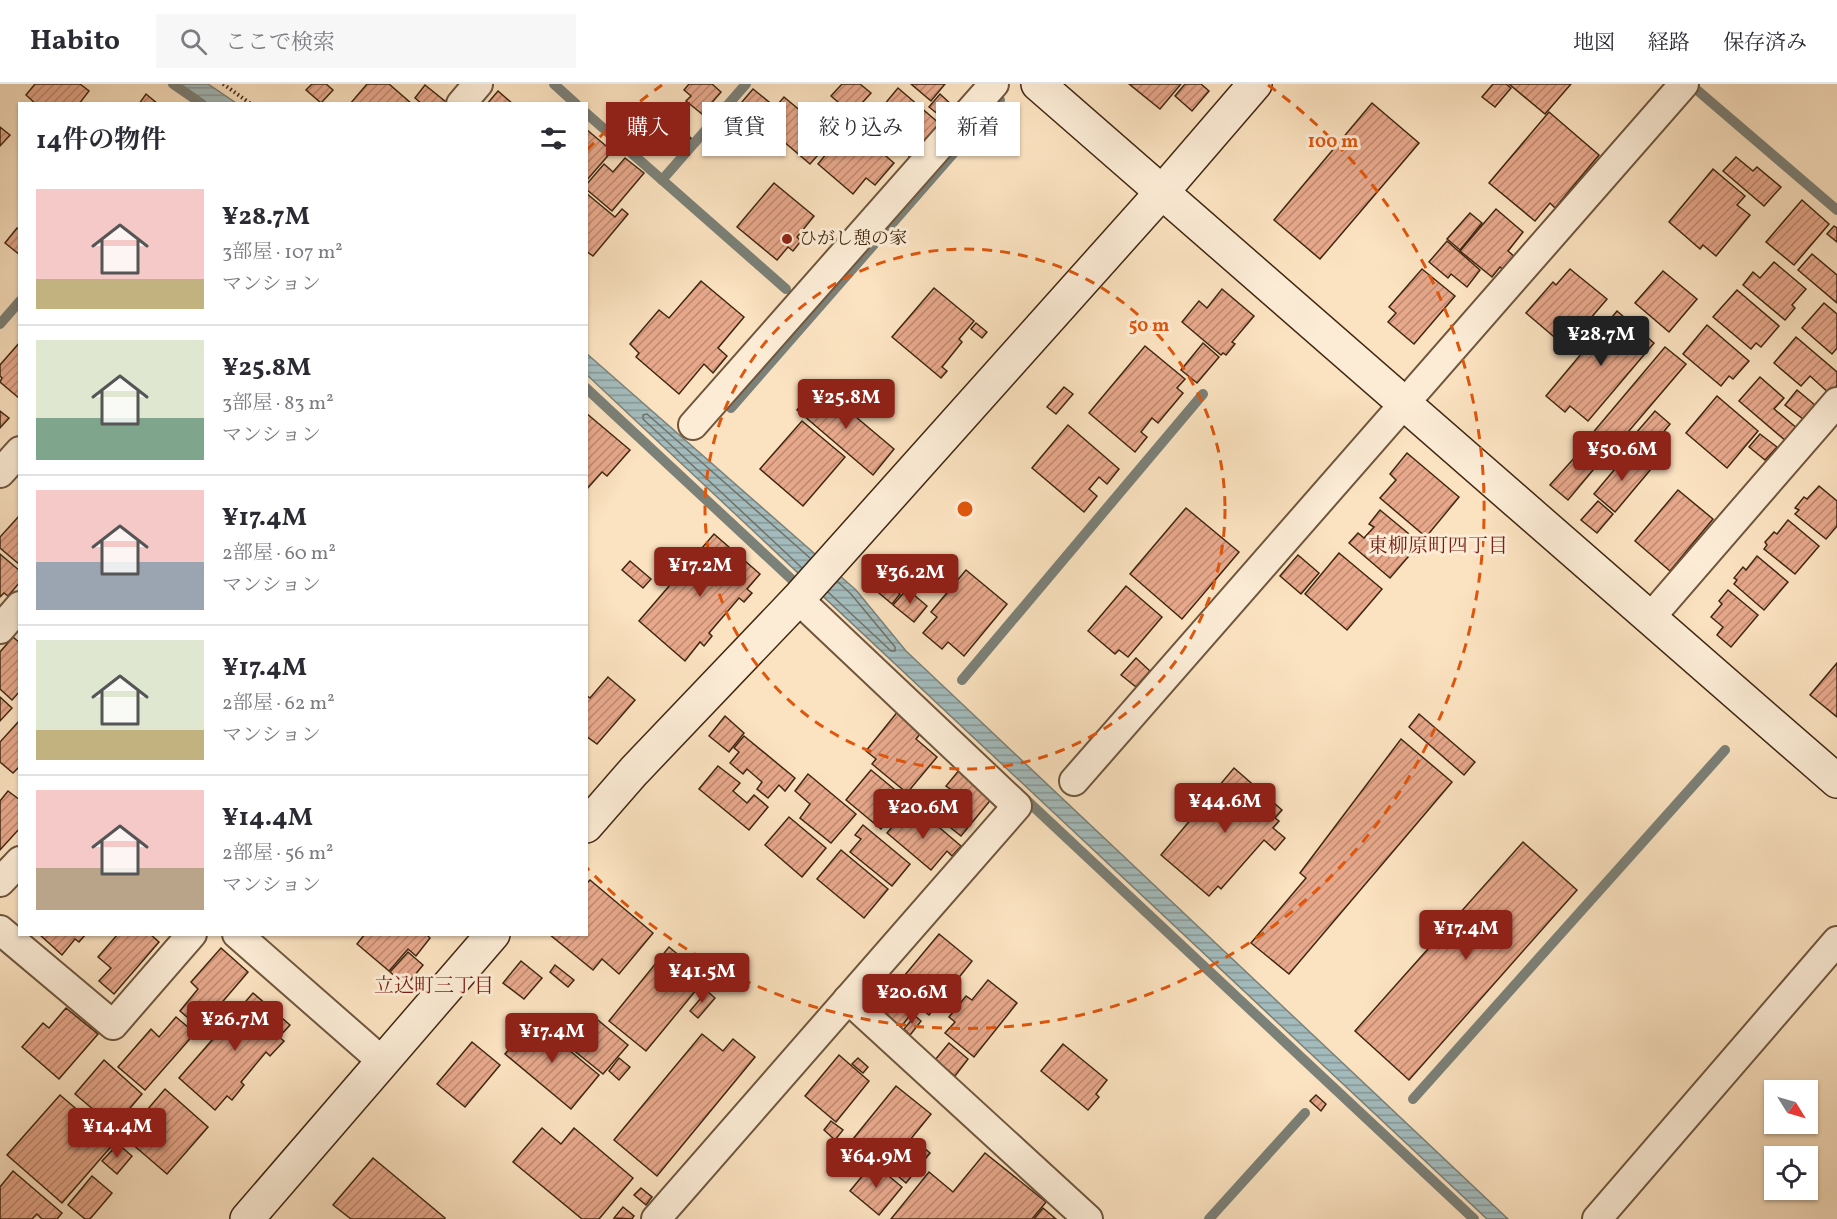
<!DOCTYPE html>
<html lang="ja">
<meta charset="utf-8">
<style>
body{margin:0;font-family:Vollkorn,"Noto Serif JP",serif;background:#f7f7f7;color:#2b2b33;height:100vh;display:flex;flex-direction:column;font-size:22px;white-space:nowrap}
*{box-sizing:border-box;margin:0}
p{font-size:20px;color:#7c7c81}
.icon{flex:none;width:33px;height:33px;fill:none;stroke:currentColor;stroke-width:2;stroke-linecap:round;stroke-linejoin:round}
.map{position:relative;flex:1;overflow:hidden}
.panel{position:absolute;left:18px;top:18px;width:570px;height:834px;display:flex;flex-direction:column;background:#fff;border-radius:0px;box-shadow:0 2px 4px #0004}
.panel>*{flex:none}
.top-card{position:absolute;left:606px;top:18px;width:570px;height:54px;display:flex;gap:12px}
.needle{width:39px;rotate:127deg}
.fabs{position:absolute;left:1764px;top:996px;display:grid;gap:12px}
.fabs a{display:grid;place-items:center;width:54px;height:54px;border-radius:0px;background:#fff;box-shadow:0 2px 4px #0004;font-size:30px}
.price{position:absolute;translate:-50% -51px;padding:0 14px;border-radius:6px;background:#8f2418;color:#fff;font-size:20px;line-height:39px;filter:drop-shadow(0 2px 3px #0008)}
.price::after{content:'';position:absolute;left:50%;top:36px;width:18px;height:14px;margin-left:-9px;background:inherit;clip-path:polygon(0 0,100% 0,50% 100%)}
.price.active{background:#222;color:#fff}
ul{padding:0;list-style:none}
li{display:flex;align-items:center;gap:18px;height:150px;padding:0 18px}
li+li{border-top:2px solid #e1e1e2}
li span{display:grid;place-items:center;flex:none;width:168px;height:120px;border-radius:0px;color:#555}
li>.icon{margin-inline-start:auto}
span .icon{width:72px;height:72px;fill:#fffc;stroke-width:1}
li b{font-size:26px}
h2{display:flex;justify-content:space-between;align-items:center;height:72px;padding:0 18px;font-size:26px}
.tag{padding:0 21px;border-radius:0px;background:#fff;box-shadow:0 2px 4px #0004;font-size:21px;line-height:54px}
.tag.active{background:#8f2418;color:#fff}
header{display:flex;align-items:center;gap:36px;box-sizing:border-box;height:84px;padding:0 30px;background:#fff;border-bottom:2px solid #e1e1e2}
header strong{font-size:28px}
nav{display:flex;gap:33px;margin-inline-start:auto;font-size:21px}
.search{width:420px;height:54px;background:#f7f7f7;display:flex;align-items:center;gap:15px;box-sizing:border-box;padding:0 21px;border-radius:0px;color:#7c7c81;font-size:22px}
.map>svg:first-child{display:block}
.water{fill:url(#water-rules);stroke:#7b8078;stroke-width:1.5}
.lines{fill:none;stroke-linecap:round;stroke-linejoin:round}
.shore{stroke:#727166;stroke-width:1.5}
.stream{stroke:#7b8078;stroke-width:10}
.building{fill:url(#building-hatch);stroke:#402711;stroke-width:1.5}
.street-casing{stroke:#6f563d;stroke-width:32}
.secondary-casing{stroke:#402711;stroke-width:36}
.path{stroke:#402711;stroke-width:4;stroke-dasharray:1.5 3;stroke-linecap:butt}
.street{stroke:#fcecd6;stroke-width:28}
.secondary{stroke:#fcecd6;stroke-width:33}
.ring{fill:none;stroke:#e0560c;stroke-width:3;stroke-dasharray:10 8}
.poi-dot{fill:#8f2418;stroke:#fcecd6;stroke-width:2}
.labels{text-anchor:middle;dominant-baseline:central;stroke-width:6;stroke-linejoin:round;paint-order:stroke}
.poi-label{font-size:18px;fill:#402711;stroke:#fcecd6;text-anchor:start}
.neighbourhood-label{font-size:20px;fill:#7a1f14;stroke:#fcecd6}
.centre{fill:#e0560c;stroke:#fcecd6;stroke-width:3}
.ring-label{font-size:18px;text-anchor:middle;font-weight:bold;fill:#e0560c;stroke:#fcecd6;stroke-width:6;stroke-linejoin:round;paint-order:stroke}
</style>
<header>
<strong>Habito</strong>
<div class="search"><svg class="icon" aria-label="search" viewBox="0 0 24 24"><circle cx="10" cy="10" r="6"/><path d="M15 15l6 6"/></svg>ここで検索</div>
<nav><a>地図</a><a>経路</a><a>保存済み</a></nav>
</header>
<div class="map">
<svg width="1837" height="1135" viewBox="0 0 1837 1135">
<defs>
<pattern id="water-rules" width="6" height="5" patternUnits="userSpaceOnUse" patternTransform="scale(1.5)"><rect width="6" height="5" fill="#a3bbbc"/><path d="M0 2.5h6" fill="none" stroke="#869897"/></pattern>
<pattern id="building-hatch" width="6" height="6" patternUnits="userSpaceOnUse" patternTransform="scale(1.5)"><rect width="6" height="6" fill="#e7a88b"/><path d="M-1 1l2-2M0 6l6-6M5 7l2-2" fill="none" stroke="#bd8970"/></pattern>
</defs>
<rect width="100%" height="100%" fill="#fbe2c0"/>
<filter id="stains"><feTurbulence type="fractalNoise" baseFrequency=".00333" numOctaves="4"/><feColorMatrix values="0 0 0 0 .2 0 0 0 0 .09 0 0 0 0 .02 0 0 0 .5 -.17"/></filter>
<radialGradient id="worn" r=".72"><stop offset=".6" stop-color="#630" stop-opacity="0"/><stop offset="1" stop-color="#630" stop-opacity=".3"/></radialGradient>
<g class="water">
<polygon points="177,0 208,0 236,19 205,19"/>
<polygon points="586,269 856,506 906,567 1508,1135 1487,1135 587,291"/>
</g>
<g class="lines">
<g class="shore">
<polyline points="802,484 643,335 643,331 647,330 810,474"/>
<polyline points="828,508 891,567 895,567 895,563 851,510 838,498"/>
</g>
<g class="stream">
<polyline points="173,0 202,20"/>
<polyline points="554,0 576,20"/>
<polyline points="1697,6 1837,126"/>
<polyline points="586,29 786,205"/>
<polyline points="662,96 746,0"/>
<polyline points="0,240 20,217"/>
<polyline points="586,304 802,505"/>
<polyline points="731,324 1000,16"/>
<polyline points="962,596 1203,310"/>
<polyline points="1021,711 1474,1135"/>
<polyline points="1413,1015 1725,666"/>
<polyline points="1209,1135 1305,1029"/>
</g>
</g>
<g class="building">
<polygon points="35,0 80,0 89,7 79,20 36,20 26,11"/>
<polygon points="312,0 326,0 333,6 321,19 306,6"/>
<polygon points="367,0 389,0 412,20 350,20"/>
<polygon points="689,0 712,0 721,8 702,30 686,17 691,12 684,6"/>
<polygon points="842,0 860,0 871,9 862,19 869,25 859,36 831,12"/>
<polygon points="911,0 945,0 931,17"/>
<polygon points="1129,0 1181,0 1160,25"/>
<polygon points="1185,0 1201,0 1209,7 1192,27 1175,12"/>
<polygon points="1493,0 1506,0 1511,4 1495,23 1482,13"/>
<polygon points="1509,0 1571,0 1545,30"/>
<polygon points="425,1 446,18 445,20 422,20 415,14"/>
<polygon points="898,4 940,40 911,74 869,39"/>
<polygon points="753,5 774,22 763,36 742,18"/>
<polygon points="498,7 513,20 487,20"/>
<polygon points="146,10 158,20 139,20"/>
<polygon points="940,10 954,23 944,35 929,23"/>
<polygon points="784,13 833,54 810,80 762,39"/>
<polygon points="1372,19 1419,59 1320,175 1274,136"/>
<polygon points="1549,28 1599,71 1555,124 1550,119 1535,137 1489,99"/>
<polygon points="850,41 894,79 875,101 866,94 853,110 818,80"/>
<polygon points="677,42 691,54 680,66 667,54"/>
<polygon points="0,43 10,51 0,62"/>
<polygon points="586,45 612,67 586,97"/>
<polygon points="1736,73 1753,87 1757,83 1781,103 1764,122 1723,87"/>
<polygon points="625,74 644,89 612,127 586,105 586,101 604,80 613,88"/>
<polygon points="1713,85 1745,112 1737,121 1750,131 1716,172 1703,161 1700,165 1669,138"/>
<polygon points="774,99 814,132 797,153 801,157 793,167 788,163 777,176 737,143"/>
<polygon points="586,109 615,133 622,125 628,130 593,172 586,167"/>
<polygon points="1802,116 1829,140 1794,181 1766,158"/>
<polygon points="1496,125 1523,148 1508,167 1516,174 1505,187 1500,183 1492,193 1460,167"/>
<polygon points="1470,129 1482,139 1460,166 1447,155"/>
<polygon points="1834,142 1837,144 1837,158 1827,150"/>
<polygon points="17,144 20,146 20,171 5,159"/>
<polygon points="1447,157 1480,186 1467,203 1451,190 1448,194 1429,178"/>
<polygon points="1812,170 1837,191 1837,219 1798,186"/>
<polygon points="1774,178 1806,205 1792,221 1795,224 1785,236 1743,201 1753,188 1760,194"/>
<polygon points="1422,185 1455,212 1414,260 1388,238 1396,229 1389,223"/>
<polygon points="1570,185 1607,215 1566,263 1526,229 1553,198 1556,201"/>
<polygon points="1663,187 1697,215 1669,248 1635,219"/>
<polygon points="701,197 744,233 718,264 727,272 713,289 704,280 679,310 636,273 639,269 630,260 659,226 669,234"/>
<polygon points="934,204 974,237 959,255 962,258 942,283 947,287 941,294 892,253"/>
<polygon points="1222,205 1254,232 1232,258 1235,260 1226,271 1223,269 1221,271 1182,238 1199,217 1207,224"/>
<polygon points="1737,206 1779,242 1761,263 1756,259 1751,265 1713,233"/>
<polygon points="1824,219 1837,230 1837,264 1832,270 1802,244"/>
<polygon points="1617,227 1654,259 1588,337 1570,322 1565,328 1546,312"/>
<polygon points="976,239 987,248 982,254 971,245"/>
<polygon points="1707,241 1749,277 1733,295 1729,292 1721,302 1683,270"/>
<polygon points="1796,253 1837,288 1837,301 1830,310 1810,292 1801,302 1774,279"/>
<polygon points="20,258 20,315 0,298 2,294 0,292 0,281"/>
<polygon points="1203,259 1219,273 1197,299 1181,286"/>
<polygon points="1145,262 1185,295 1177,304 1183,309 1158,339 1152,334 1141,348 1147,353 1135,368 1089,329"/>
<polygon points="1665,263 1686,280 1611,368 1591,351"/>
<polygon points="1760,293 1784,314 1774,325 1798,345 1787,358 1739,317"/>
<polygon points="818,301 894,365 873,391 797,326"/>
<polygon points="1064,303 1073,310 1056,330 1047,323"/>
<polygon points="1797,306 1815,321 1803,335 1785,321"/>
<polygon points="1717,312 1758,347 1727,384 1686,349"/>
<polygon points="0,327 9,334 0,344"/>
<polygon points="1655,327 1670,340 1646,369 1630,356"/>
<polygon points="586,329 630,366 607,392 602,388 586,406"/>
<polygon points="802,337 845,373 803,422 760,385"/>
<polygon points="1068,341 1119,385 1107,400 1099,393 1089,405 1097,412 1084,428 1032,384"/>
<polygon points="1760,350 1777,363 1765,376 1749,363"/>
<polygon points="1630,367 1651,385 1615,428 1594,410"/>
<polygon points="1407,369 1459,413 1426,453 1380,414 1396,396 1390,390"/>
<polygon points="1576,372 1593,386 1568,416 1550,401"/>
<polygon points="1819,402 1837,417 1837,442 1826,455 1795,430 1799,426 1795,424 1804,413 1807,415"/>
<polygon points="1678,406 1713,435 1670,487 1635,457"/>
<polygon points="1598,417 1613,430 1597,449 1581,436"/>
<polygon points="1186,424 1239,468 1182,535 1130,490"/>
<polygon points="1380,426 1420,459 1390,494 1349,459 1358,449 1364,454 1374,443 1369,440"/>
<polygon points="20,431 20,481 0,464 0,453"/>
<polygon points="1788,436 1819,462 1795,490 1764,465 1767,461 1765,458 1774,448 1777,450"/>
<polygon points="714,450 760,490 747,505 752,509 744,518 739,514 709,549 712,552 704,562 700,558 685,577 639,537"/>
<polygon points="1339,469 1382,505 1347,546 1305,510"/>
<polygon points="0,470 20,487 20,498 8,512 4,509 0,513"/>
<polygon points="1298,471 1319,489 1301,510 1280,492"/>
<polygon points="1757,472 1788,498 1764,526 1734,500 1737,496 1734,494 1743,483 1746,486"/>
<polygon points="630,477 651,495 643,504 622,486"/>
<polygon points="966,486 1007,520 964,572 948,558 942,565 923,549 937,533 931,528"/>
<polygon points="882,494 900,510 892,520 873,504"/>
<polygon points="1126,502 1162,533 1128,573 1119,566 1115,570 1088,547"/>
<polygon points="907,505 927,522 914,538 893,521"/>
<polygon points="1728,506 1758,531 1731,563 1717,551 1723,543 1711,533 1722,520 1719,517"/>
<polygon points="13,553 20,559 20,607 12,616 0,605 0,568"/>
<polygon points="1136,574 1150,587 1136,603 1121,591"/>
<polygon points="1837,579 1837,633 1810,611"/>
<polygon points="608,593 635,616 597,660 586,652 586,611 590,614"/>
<polygon points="0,613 12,624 0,637"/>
<polygon points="899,626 923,646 916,655 937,673 907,709 872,680 876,675 866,667"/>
<polygon points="1419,630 1475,678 1464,691 1409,643"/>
<polygon points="725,632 744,649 729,668 709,652"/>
<polygon points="20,636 20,682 13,689 0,678 0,658"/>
<polygon points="744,652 795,694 785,707 779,701 768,714 757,705 762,698 747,685 743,690 730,679 739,668 734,664"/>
<polygon points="1401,655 1452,698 1289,890 1251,859 1306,794 1300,789"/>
<polygon points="718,682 740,699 733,707 747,719 754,711 768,723 749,746 699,705"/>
<polygon points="1234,684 1282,726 1275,734 1279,737 1273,744 1285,754 1275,766 1264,756 1221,805 1218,802 1209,812 1161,771"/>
<polygon points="960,685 993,713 961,752 931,728 950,705 946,702"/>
<polygon points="871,686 906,715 881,745 846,716"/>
<polygon points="808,690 856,730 831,759 800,734 810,720 795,707"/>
<polygon points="8,707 20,716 20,744 0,766 0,717"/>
<polygon points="904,729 920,742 927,733 961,762 952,772 947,767 931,786 887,749"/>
<polygon points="789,733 826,764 802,793 765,761"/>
<polygon points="863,741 910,780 892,802 850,768 861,755 855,751"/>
<polygon points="1523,758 1577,806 1409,996 1355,947"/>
<polygon points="841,766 888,805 864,834 817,795"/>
<polygon points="590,796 653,849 619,890 602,875 593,886 549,850 586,850 586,800"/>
<polygon points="39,850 86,850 79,858 75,855 62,871"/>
<polygon points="118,850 150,850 159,858 114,910 99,897 111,884 98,873"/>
<polygon points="365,850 426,850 430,854 416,872 408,865 389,887 357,860"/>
<polygon points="939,850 972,877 929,931 895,903"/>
<polygon points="669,863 706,894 646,967 609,937"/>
<polygon points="221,864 248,888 200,944 180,927 198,905 191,898"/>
<polygon points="408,868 423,881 406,902 390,888"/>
<polygon points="521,877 542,894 524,915 503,899"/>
<polygon points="555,881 574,896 568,903 550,888"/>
<polygon points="988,896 1017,919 974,973 945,949 955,938 949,933 966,912 972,916"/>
<polygon points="707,907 715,914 698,934 690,927"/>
<polygon points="895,908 915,925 901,943 880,926"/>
<polygon points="253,909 290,941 279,953 284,957 270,972 266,968 241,998 244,1001 232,1016 227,1012 215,1026 179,994"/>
<polygon points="66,924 98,950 59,995 22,963 43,939 49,944"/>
<polygon points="593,932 628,961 603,990 551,948 560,938 576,952"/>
<polygon points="915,932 921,937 910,951 904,945"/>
<polygon points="176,933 195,949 145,1006 118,983 151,945 159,953"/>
<polygon points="533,936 599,991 571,1025 505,970"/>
<polygon points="702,950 723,967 733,955 755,973 657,1092 614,1056"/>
<polygon points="472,958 500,981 465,1023 437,1000"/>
<polygon points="949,959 968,975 955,992 935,976"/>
<polygon points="1063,960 1107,996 1096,1010 1099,1013 1088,1026 1041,987"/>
<polygon points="839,971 869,997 836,1038 805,1012"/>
<polygon points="619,974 630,983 619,996 609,987"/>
<polygon points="858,974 868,983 863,989 852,980"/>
<polygon points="104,976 142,1010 114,1043 75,1010"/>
<polygon points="896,1002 931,1030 888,1083 853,1055"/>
<polygon points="165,1005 208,1043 167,1090 124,1053"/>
<polygon points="60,1011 115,1058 62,1119 7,1071"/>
<polygon points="1316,1011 1326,1020 1321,1027 1310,1017"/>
<polygon points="831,1037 843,1046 835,1056 824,1046"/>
<polygon points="542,1044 561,1060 574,1044 633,1094 599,1135 582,1135 513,1078"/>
<polygon points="915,1056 930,1069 906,1099 891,1086"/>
<polygon points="118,1060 132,1072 117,1090 102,1077"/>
<polygon points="985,1069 1046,1118 1032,1135 891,1135 929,1088 953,1108"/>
<polygon points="373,1074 445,1134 444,1135 351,1135 333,1121"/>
<polygon points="873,1079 902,1103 879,1131 850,1107"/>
<polygon points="13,1087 62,1129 57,1135 42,1135 37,1130 32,1135 0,1135 0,1103"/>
<polygon points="92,1092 112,1109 90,1135 85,1135 68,1121"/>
<polygon points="641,1104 652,1113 646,1121 634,1111"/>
<polygon points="623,1123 634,1132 632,1135 614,1134"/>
<polygon points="1043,1124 1056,1135 1034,1135"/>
</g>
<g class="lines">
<defs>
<g id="street">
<polyline points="461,20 478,0"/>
<polyline points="693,341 994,0"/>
<polyline points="0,389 20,367"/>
<polyline points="1650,534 1837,318"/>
<polyline points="0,545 20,522"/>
<polyline points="1074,697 1684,0"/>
<polyline points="0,798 20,777"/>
<polyline points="0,846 113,941 192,850"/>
<polyline points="237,850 383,978"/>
<polyline points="848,915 1088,1135"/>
<polyline points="656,1135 1017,722 798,515"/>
<polyline points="1597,1135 1837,857"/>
</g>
<g id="secondary">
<polyline points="1038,0 1837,697"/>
<polyline points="586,742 634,687 798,515 1162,108 1255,0"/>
<polyline points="247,1135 493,850"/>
</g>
</defs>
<use href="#street" class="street-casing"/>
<use href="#secondary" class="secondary-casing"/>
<polyline class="path" points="223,0 251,20"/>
<use href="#street" class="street"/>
<use href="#secondary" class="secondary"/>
</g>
<g class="ring">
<circle cx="965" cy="425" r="260"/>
<path d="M587 66A521 521 0 0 1 662 1M1268 1A521 521 0 1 1 587 784"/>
</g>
<circle class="poi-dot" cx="787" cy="155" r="6"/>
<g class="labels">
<g class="poi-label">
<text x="799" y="155">ひがし憩の家</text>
</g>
<g class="neighbourhood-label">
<text x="1438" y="463">東柳原町四丁目</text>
<text x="434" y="903">立込町三丁目</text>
</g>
</g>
<circle cx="965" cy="425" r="9" class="centre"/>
<g class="ring-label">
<text x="1333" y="63">100 m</text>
<text x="1149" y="247">50 m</text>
</g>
<rect width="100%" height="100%" filter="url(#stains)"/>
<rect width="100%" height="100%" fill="url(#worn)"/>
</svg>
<div class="fabs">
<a><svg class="needle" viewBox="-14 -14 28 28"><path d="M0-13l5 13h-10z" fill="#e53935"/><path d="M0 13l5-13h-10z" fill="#7c7c81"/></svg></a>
<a><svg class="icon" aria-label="locate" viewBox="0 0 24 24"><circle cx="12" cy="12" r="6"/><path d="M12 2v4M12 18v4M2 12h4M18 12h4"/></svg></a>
</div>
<b class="price active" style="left:1601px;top:283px">¥28.7M</b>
<b class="price" style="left:846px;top:346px">¥25.8M</b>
<b class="price" style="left:1622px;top:398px">¥50.6M</b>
<b class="price" style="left:700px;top:514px">¥17.2M</b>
<b class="price" style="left:910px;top:521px">¥36.2M</b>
<b class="price" style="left:1225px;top:750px">¥44.6M</b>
<b class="price" style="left:923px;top:756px">¥20.6M</b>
<b class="price" style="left:1466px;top:877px">¥17.4M</b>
<b class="price" style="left:702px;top:920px">¥41.5M</b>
<b class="price" style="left:912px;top:941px">¥20.6M</b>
<b class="price" style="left:235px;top:968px">¥26.7M</b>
<b class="price" style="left:552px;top:980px">¥17.4M</b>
<b class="price" style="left:117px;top:1075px">¥14.4M</b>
<b class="price" style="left:876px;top:1105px">¥64.9M</b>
<div class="top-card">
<a class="tag active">購入</a>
<a class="tag">賃貸</a>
<a class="tag">絞り込み</a>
<a class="tag">新着</a>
</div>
<section class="panel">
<h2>14件の物件<svg class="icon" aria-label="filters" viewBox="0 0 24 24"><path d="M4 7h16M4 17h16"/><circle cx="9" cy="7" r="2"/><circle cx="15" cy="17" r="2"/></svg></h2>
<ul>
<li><span style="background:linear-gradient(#f6c9c9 75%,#c2b280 0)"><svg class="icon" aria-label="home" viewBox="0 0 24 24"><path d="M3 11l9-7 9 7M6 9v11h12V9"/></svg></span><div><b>¥28.7M</b><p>3部屋 · 107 m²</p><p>マンション</p></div></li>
<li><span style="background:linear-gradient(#dfe7d0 65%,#7fa58c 0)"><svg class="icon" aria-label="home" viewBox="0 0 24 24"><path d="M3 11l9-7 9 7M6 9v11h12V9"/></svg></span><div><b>¥25.8M</b><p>3部屋 · 83 m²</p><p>マンション</p></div></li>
<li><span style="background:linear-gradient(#f6c9c9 60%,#9aa5b1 0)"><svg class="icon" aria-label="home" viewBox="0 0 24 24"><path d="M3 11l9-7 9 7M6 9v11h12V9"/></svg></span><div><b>¥17.4M</b><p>2部屋 · 60 m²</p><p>マンション</p></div></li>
<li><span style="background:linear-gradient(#dfe7d0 75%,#c2b280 0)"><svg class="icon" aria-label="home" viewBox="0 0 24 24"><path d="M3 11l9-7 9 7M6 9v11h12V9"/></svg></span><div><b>¥17.4M</b><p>2部屋 · 62 m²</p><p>マンション</p></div></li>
<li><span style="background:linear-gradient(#f6c9c9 65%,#b9a48a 0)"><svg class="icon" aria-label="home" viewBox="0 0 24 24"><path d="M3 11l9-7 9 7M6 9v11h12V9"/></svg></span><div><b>¥14.4M</b><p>2部屋 · 56 m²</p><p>マンション</p></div></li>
</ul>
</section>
</div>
